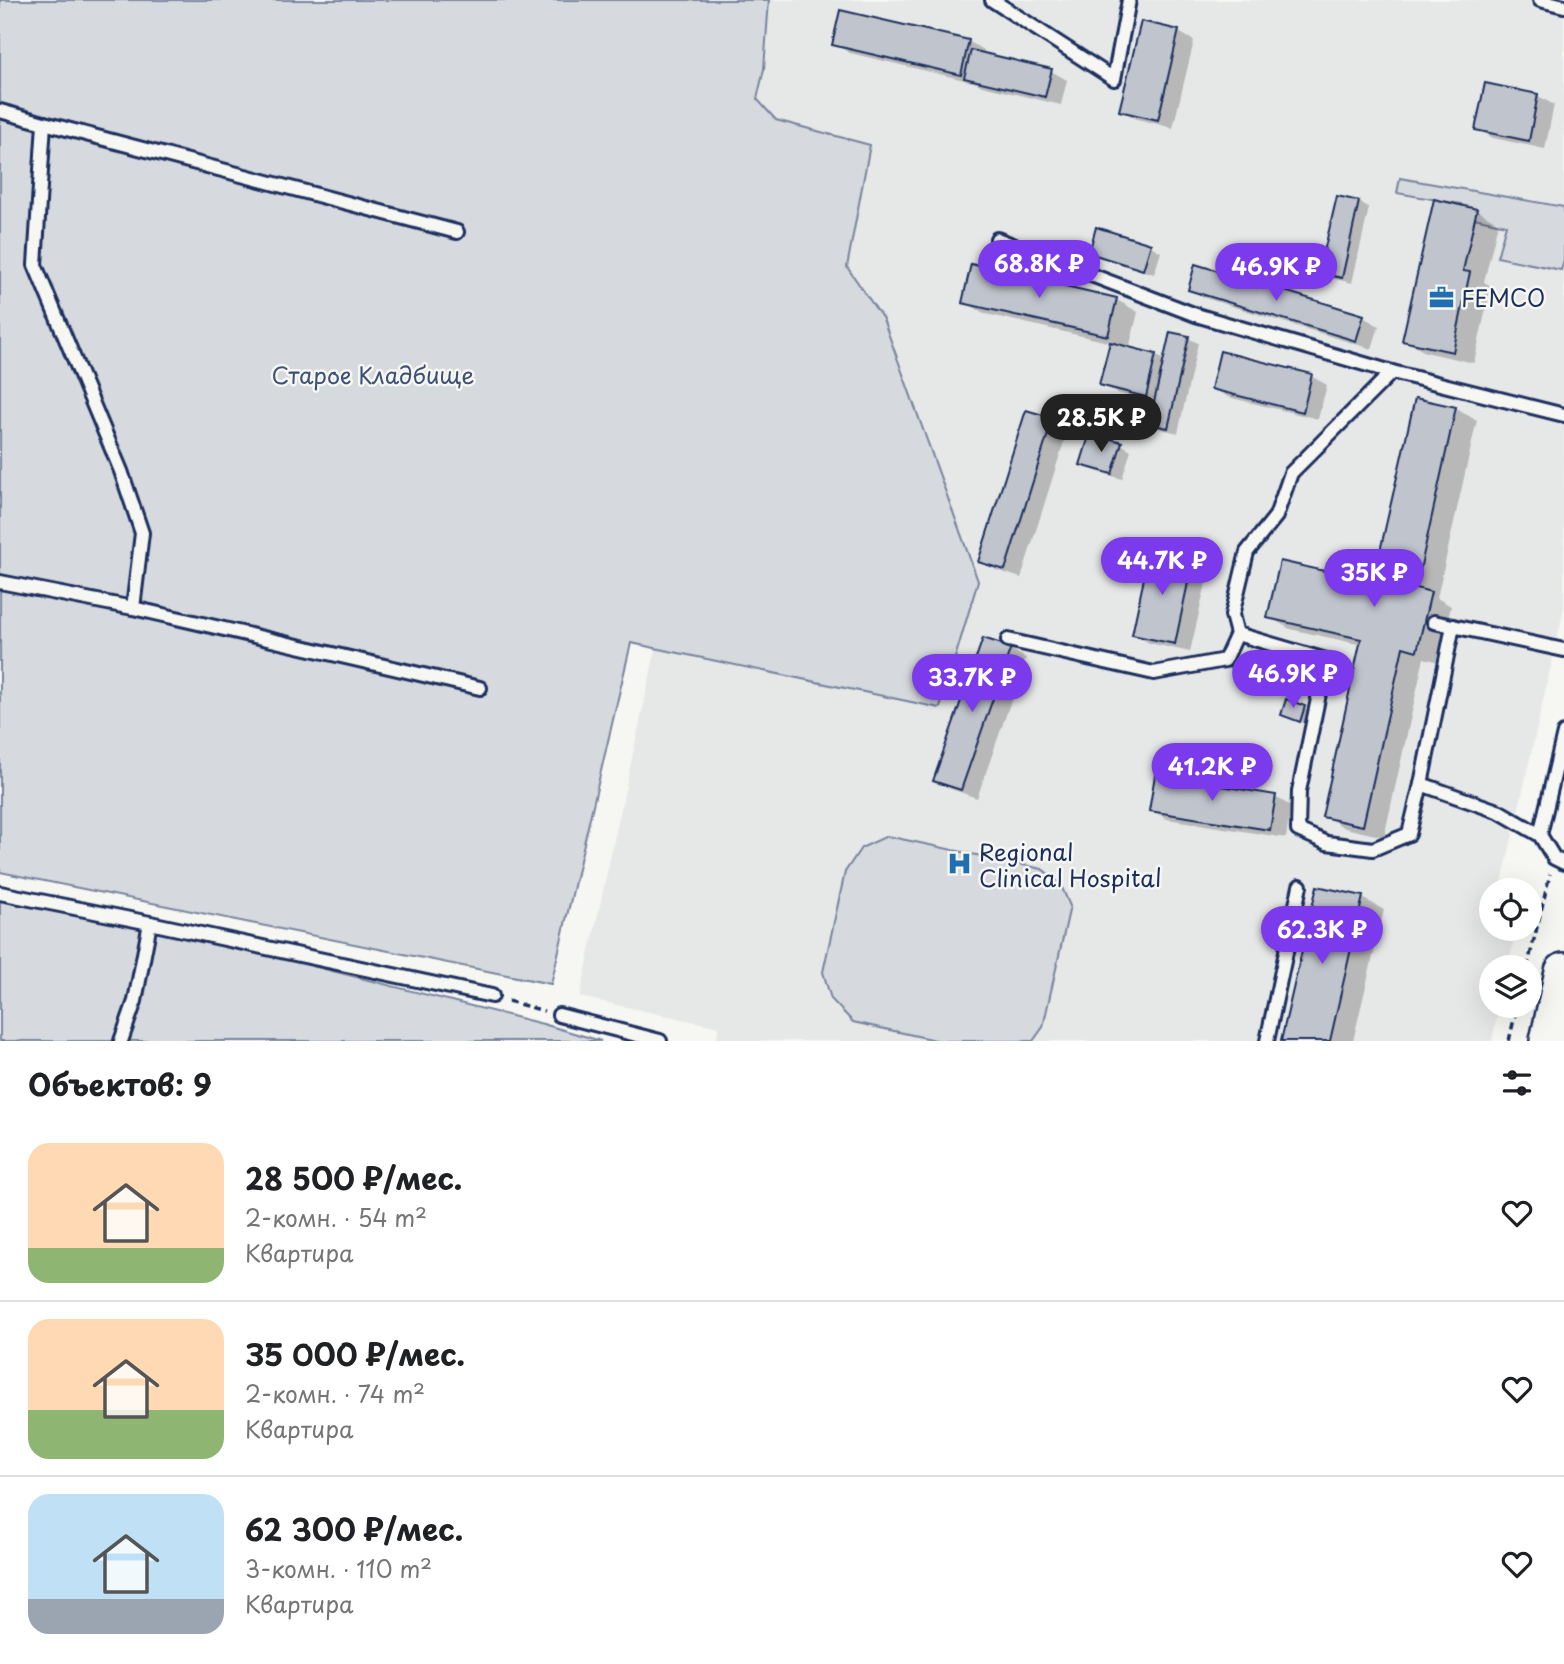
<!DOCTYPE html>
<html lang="ru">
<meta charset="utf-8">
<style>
body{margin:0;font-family:"Playpen Sans",sans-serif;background:#f2f2f2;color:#202124;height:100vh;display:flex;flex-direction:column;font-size:26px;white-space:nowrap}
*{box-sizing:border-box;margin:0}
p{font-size:23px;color:#757577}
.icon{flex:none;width:38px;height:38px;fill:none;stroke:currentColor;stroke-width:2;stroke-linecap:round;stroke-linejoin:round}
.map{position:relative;height:1041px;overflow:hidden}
.side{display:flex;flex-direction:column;background:#fff;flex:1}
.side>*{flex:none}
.buttons{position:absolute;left:1479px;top:878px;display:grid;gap:14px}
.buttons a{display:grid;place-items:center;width:63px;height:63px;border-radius:50%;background:#fff;box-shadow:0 7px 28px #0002;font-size:35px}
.price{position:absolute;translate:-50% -60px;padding:0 16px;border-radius:24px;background:#7c3aed;color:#fff;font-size:23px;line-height:46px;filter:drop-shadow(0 2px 4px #0008)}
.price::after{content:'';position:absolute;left:50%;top:42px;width:21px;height:16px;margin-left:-10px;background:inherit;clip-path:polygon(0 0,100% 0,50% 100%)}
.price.active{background:#222;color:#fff}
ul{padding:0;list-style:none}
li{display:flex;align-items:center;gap:21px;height:175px;padding:0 28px}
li+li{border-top:2px solid #e0e0e0}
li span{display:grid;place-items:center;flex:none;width:196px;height:140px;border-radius:21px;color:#555}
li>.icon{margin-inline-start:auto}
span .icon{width:84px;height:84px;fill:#fffc;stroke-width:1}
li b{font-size:30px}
h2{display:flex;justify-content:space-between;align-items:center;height:84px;padding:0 28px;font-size:30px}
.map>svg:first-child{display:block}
.built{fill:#e6e7e7}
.green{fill:#d6d9dd;stroke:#78849e;stroke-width:2}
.shadow{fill:#0003}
.building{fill:#c0c4cd;stroke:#1b2f5e;stroke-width:2}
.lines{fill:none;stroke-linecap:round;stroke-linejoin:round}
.service-casing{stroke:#1b2f5e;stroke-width:18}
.primary-casing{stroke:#1b2f5e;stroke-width:42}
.path{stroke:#1b2f5e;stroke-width:3.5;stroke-dasharray:7 5;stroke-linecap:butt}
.service{stroke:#f6f6f2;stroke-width:12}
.primary{stroke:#f6f6f2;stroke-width:37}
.labels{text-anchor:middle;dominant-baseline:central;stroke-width:5;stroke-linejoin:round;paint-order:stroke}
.poi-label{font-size:23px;fill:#1b2f5e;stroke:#f6f6f2;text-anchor:start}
.park-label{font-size:23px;fill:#405177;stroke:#f6f6f2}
</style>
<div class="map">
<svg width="1564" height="1041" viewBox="0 0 1564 1041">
<rect width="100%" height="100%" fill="#f6f6f2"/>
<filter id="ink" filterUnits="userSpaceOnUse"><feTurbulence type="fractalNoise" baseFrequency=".0143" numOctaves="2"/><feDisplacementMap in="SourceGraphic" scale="14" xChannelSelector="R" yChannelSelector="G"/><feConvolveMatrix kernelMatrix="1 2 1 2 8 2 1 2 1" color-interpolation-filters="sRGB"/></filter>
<g filter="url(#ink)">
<polygon class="built" points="769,0 1564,0 1564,608 1500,891 1491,891 1491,929 1516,929 1508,968 1491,968 1491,1006 1499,1006 1492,1041 716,1041 719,1027 580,997 656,648 940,708 883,319 847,267 870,145 776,120 757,99 764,69"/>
<g class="green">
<polygon points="0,0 769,0 764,69 757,99 776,120 870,145 847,267 883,319 978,581 940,708 631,643 551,984 0,872"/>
<polygon points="1400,178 1564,207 1564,261 1561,270 1497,257 1506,225 1460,215 1461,204 1397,193"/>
<polygon points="887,836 1042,869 1060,883 1070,906 1043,1027 1033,1041 940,1041 853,1022 831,999 823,972 845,872 861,848"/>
<polygon points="0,897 245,949 543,1024 601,1041 0,1041"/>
</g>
<g class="shadow">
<polygon points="1143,23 1179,32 1194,41 1173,128 1137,119 1121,110"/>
<polygon points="968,41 984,50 983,55 1051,71 1067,80 1061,105 982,86 977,83 850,53 834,44"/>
<polygon points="1486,86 1538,96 1554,105 1545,149 1493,138 1477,129"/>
<polygon points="1359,202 1369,208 1352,283 1332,278 1321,273"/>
<polygon points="1477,210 1498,223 1484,282 1491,286 1474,363 1425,352 1404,340"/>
<polygon points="1098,229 1151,246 1161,252 1154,274 1101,258 1091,252"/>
<polygon points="973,266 1117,300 1138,312 1129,349 1156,355 1165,361 1188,338 1198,343 1178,433 1161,429 1151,423 1156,403 1117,393 1101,384 1112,343 986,314 964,302"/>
<polygon points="1190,289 1363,317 1379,326 1372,349 1205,298"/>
<polygon points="1311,376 1327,385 1318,419 1228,397 1213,388"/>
<polygon points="1416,400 1456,408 1477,420 1437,598 1451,606 1439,662 1424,658 1384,837 1345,828 1324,816 1362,645 1290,629 1269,617 1375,584"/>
<polygon points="1052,419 1068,429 1021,578 996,570 980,561"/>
<polygon points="1121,444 1131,450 1122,479 1093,470 1082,464"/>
<polygon points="1152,552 1193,561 1209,570 1190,652 1149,643 1134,634"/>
<polygon points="1010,649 1026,658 977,798 951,789 935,780"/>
<polygon points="1304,708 1309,710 1304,723 1287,717"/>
<polygon points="1275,797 1291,806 1286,838 1167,819 1151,810"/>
<polygon points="1319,888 1363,898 1384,910 1353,1041 1283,1041"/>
</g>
<g class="building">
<polygon points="840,10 969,40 961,75 832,45"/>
<polygon points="1141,21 1179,30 1158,120 1119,111"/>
<polygon points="971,50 1052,69 1045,97 964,78"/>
<polygon points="1485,83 1538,94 1529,141 1475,130"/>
<polygon points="1337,196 1359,201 1342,278 1319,273"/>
<polygon points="1434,199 1477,209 1463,271 1470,272 1453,352 1402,341"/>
<polygon points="1096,227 1151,244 1143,270 1089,253"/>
<polygon points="971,264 1117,298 1108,336 962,303"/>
<polygon points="1195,264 1364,315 1356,341 1188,290"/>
<polygon points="1170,332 1189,336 1168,428 1149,424"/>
<polygon points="1110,342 1156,354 1146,397 1099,385"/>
<polygon points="1220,351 1312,374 1303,412 1211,389"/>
<polygon points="1415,398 1456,407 1416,588 1431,592 1417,651 1403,647 1363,826 1322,817 1361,639 1267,618 1280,561 1373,582"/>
<polygon points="1026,410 1053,418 1005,570 978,562"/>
<polygon points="1090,433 1122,442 1112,474 1080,465"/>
<polygon points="1150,550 1193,559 1175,644 1132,635"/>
<polygon points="983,638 1011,647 961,790 933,781"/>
<polygon points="1286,699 1305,706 1300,722 1281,715"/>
<polygon points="1155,775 1276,795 1270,830 1149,811"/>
<polygon points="1317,886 1363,896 1330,1041 1281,1041"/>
</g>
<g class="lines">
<defs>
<g id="service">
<polyline points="992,0 1114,79 1129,0"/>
<polyline points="1540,0 1564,6"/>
<polyline points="0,111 44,123 35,265 121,471 142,533 133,608"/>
<polyline points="44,123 457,232"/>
<polyline points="997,239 1196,315 1392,372"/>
<polyline points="1564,415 1392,372 1291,473 1276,516 1247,552 1232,615 1237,634 1326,660 1299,791 1298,830 1327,843 1373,849 1409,834 1421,784 1500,812 1540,835 1554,858 1564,863"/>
<polyline points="0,582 133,608 480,688"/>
<polyline points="1434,622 1564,650"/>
<polyline points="1008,640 1154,673 1225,660 1237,634"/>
<polyline points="1421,784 1453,626"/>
<polyline points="1540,835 1564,733"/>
<polyline points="0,893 150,923 492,996"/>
<polyline points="559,1015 660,1041"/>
<polyline points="121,1041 135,1001 150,923"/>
<polyline points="1267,1041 1300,886"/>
</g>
<polyline id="primary" points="1549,1041 1564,972"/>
</defs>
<use href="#service" class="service-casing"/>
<use href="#primary" class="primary-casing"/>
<g class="path">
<polyline points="1527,968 1550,874"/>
<polyline points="508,1001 544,1011"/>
<polyline points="1509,1041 1517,1006"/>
</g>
<use href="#service" class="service"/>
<use href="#primary" class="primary"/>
</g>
</g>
<defs>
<symbol id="office-bare" viewBox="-9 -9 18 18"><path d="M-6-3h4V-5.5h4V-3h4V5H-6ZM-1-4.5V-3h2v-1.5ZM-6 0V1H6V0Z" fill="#1f6fb2" stroke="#f6f6f2" stroke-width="2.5" paint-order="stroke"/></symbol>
<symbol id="hospital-bare" viewBox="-9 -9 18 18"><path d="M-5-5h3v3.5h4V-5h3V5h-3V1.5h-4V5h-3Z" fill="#1f6fb2" stroke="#f6f6f2" stroke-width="2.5" paint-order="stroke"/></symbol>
</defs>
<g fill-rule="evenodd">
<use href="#office-bare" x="1424" y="280" width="35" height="35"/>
<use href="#hospital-bare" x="942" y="846" width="35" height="35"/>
</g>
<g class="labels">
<g class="poi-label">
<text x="1461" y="297">FEMCO</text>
<text x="979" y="851">Regional<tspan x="979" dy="26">Clinical Hospital</tspan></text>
</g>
<g class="park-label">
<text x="373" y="374">Старое Кладбище</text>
</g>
</g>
</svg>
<div class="buttons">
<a><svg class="icon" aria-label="locate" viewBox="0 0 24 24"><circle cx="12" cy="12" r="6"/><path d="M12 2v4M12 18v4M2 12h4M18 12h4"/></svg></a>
<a><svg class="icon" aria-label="layers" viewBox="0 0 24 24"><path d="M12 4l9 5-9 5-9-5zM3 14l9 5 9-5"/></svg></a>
</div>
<b class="price" style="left:1039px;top:300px">68.8K ₽</b>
<b class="price" style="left:1276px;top:303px">46.9K ₽</b>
<b class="price active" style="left:1101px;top:454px">28.5K ₽</b>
<b class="price" style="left:1162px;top:597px">44.7K ₽</b>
<b class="price" style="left:1374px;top:609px">35K ₽</b>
<b class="price" style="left:1293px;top:710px">46.9K ₽</b>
<b class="price" style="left:972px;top:714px">33.7K ₽</b>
<b class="price" style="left:1212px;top:803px">41.2K ₽</b>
<b class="price" style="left:1322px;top:966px">62.3K ₽</b>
</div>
<section class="side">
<h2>Объектов: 9<svg class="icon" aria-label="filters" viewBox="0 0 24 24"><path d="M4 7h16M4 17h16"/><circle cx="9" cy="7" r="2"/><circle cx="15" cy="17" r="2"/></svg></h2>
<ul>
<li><span style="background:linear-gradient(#ffd9b3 75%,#8fb573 0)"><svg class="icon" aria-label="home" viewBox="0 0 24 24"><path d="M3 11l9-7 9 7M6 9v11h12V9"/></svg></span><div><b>28 500 ₽/мес.</b><p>2-комн. · 54 m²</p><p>Квартира</p></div><svg class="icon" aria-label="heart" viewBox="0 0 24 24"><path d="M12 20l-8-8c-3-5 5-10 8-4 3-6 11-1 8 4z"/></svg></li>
<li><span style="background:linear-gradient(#ffd9b3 65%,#8fb573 0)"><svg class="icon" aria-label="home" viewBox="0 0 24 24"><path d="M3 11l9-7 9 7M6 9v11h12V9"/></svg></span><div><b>35 000 ₽/мес.</b><p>2-комн. · 74 m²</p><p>Квартира</p></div><svg class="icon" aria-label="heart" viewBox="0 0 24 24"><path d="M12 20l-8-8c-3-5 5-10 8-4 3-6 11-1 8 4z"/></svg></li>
<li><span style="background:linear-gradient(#bfe0f5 75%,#9aa5b1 0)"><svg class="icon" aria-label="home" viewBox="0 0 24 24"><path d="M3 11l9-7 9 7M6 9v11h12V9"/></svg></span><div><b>62 300 ₽/мес.</b><p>3-комн. · 110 m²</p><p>Квартира</p></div><svg class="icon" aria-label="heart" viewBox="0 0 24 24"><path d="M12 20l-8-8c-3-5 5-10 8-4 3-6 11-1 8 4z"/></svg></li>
</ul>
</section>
